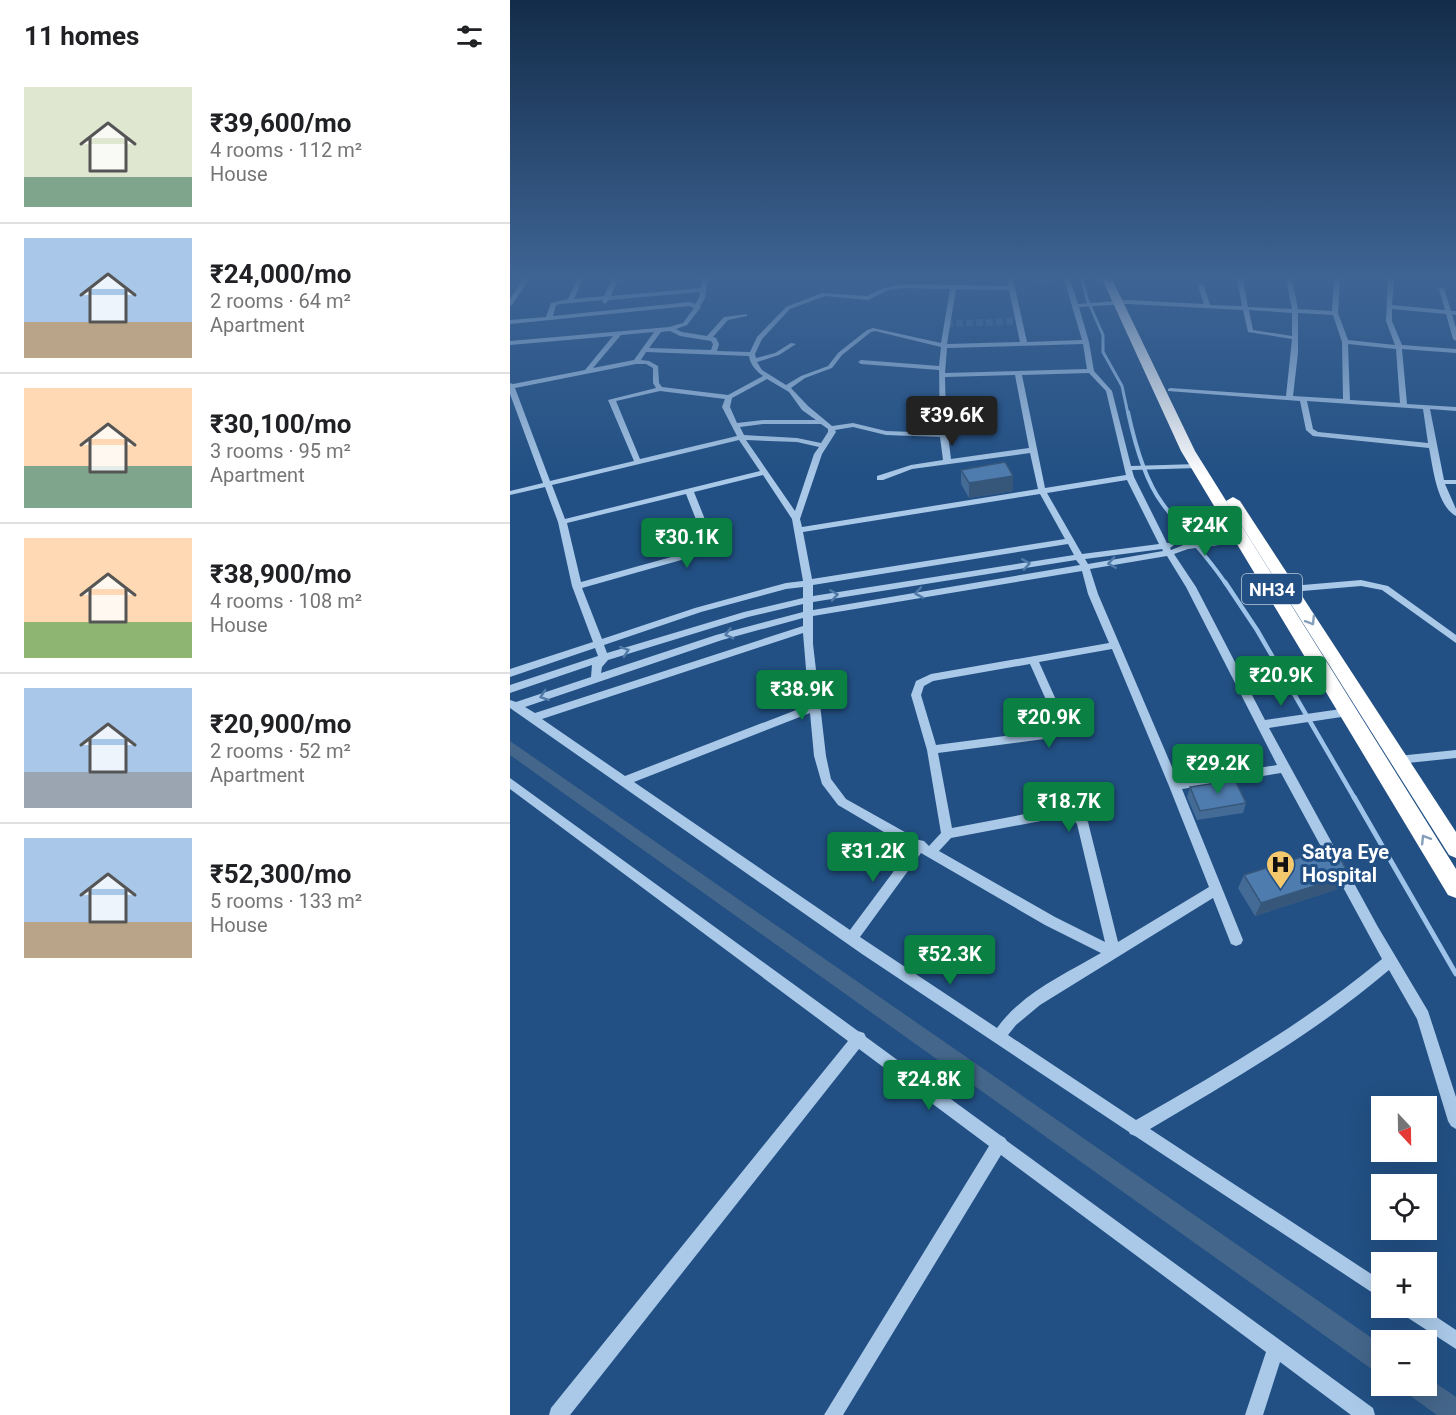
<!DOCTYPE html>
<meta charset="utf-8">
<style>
body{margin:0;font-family:Roboto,sans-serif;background:#f2f2f2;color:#202124;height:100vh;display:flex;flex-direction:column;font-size:22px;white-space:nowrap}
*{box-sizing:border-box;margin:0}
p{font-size:20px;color:#757577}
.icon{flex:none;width:33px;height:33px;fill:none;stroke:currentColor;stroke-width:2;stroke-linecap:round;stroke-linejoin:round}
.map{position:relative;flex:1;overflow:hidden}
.drawer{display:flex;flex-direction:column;background:#fff;width:510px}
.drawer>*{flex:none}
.needle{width:39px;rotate:158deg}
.fabs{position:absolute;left:861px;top:1096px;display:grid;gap:12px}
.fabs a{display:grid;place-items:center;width:66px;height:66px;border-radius:0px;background:#fff;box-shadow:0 6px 24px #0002;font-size:30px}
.price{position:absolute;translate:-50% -51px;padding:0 14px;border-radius:6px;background:#0b8043;color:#fff;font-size:20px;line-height:39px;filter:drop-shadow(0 2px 3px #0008)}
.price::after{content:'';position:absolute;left:50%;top:36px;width:18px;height:14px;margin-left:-9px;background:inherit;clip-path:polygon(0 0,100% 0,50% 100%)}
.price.current{background:#222;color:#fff}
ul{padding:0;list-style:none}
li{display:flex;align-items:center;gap:18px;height:150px;padding:0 24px}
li+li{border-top:2px solid #e0e0e0}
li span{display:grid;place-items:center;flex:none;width:168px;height:120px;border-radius:0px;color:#555}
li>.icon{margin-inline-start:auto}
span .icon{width:72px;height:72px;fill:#fffc;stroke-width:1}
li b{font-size:26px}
h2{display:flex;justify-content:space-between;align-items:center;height:72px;padding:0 24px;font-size:26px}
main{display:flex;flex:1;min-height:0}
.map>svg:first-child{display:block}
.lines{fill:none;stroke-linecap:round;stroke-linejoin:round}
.stream-far3{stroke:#9ec4ea;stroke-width:3}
.stream-far2{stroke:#9ec4ea;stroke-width:4}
.stream-far1{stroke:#9ec4ea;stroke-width:4.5}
.stream{stroke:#9ec4ea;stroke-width:5}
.canal{fill:#44668a;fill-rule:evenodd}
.minor-tunnel{stroke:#436a96;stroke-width:7;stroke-dasharray:7 3;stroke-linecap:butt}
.minor{fill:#aac9e8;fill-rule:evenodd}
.highway{fill:#fff;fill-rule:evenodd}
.wall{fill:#446b96}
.shaded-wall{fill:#37577a}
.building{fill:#4f7cae;stroke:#37577a;stroke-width:1.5}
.oneway{stroke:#527aa7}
.oneway2{stroke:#859fbb}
.labels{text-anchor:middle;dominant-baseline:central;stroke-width:6;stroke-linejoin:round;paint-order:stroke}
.shield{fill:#225084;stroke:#bdcada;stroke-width:1.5}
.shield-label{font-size:18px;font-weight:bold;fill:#fff}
.poi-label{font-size:20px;font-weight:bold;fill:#fff;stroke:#225084;text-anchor:start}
</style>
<main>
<section class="drawer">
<h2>11 homes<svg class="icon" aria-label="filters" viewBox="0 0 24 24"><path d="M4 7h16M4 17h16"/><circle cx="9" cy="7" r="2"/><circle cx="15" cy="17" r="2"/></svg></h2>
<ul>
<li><span style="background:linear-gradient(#dfe7d0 75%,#7fa58c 0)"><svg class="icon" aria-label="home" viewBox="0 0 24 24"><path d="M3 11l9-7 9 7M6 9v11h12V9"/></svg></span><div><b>₹39,600/mo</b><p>4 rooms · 112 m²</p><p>House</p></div></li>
<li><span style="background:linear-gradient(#a9c7e8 70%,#b9a48a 0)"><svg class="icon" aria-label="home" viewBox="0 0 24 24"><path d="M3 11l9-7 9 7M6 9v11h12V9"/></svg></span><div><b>₹24,000/mo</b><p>2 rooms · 64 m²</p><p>Apartment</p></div></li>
<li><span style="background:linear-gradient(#ffd9b3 65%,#7fa58c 0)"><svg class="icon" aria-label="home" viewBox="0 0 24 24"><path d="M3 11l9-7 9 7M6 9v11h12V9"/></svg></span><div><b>₹30,100/mo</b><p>3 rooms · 95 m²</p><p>Apartment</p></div></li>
<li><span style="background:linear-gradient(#ffd9b3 70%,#8fb573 0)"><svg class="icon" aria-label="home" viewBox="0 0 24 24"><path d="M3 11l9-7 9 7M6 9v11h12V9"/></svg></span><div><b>₹38,900/mo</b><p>4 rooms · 108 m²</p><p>House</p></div></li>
<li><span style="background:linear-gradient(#a9c7e8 70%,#9aa5b1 0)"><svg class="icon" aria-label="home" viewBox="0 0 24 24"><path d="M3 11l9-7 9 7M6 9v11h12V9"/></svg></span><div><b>₹20,900/mo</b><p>2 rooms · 52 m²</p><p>Apartment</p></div></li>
<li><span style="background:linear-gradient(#a9c7e8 70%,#b9a48a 0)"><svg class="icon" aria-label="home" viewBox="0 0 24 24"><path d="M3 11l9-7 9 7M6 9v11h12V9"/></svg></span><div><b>₹52,300/mo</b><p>5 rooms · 133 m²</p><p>House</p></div></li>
</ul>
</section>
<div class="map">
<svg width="946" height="1415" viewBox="0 0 946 1415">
<rect width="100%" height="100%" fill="#225084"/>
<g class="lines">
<polyline class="stream-far3" points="572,279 577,299 593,335 593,352 612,386 618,414"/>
<path class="stream-far2" d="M618,412C624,440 635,480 652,503C672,531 697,555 716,584"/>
<polyline class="stream-far1" points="715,582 747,630 845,799"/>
<polyline class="stream" points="844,797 946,974"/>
<g class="canal">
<polygon points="0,741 872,1345 872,1374 863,1370 0,755"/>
<polygon points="917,1377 946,1397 946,1415 927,1415 899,1395 895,1386 916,1386"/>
</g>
<polyline class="minor-tunnel" points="436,324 510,321"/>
<g class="minor">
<polygon points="13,279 19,279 2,305 0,306 0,299"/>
<path d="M67,279H73L64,299L94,296L102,279H108L101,296L191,288L192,279H198L195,298L190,306L191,307L177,325L166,329L172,332L197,336L214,317L237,314V316L218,320L203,337L206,338L209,344L207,351L240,352L247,337L276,307L312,293L357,296L374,288L394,284L499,286L497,279H503L517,342L572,340L554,279H560L568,304L618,300L694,304L688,286L691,284L694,286L700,305L732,306L727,279H733L738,307L782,309L776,279H782L788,309L822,311L824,279H830L828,313L838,340L885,345L876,321L878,279H884L882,305L935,310L929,289L934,288L941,311H946V315L942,314L946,328V341L943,339L936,314L882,309V321L892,345L946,349V353L892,349L897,404L946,407V411L920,409L934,480H946V484H935L946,509V516C927,506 923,468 919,448L803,436L796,430L790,401L658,391V389L660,388L776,396L782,339L738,332L733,310L618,304L569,307L579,342L584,371L602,391L621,466L687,464L691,466L687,468L622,470L624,477L657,543H663L664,545L660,548L661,550L676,544L733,536L737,539L733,542L678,549L664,554L686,587L755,720L838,708L843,712L838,716L759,728L868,927L918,1011L946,1097V1129L941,1126L938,1121L907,1019L879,970C805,1033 723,1080 640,1129L872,1281V1299L625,1136L620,1134L619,1132L352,954L0,708V700L6,702L81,677L82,665L0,693V685L88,656L85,648L0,677V669L83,642L62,586L48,522L35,487L0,495V491L33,483L0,394V383L3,384L75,370L103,336L0,345V341L159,327L173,323L184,308L179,306L0,324V320L36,317L41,303L58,299ZM394,288L440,289L431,343L363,328L357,330L328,353L318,366L291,376L276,385L252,370L247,362L269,355L286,344L281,343L265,353L246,358L245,354L252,339L280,309L315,296L358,300L378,290ZM446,289L499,290L510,342L437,344ZM190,292L189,298L185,304L180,302L43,316L46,305L50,304L93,300L92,302L95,304L99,300ZM739,310L782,313V336L743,330ZM788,313L823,315L832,342L833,399L783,396L788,353ZM160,331L170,336L201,341L203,344L201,350L139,348L151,332ZM365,331L431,347L429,366L351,360L348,362L351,364L429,370L430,433L376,431L343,423L322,426L298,406L281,388L295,378L322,368L332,355L361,332ZM144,332L124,360L83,368L111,335ZM573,344L577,369L435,373L437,348ZM838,344L886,349L890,403L840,400ZM136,352L239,356C240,364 246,371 253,376L218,395L152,387L149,383L148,366L139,361L131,360ZM126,364H136L143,368V383L146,388L98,400L124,461L40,481L5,388ZM579,373L596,391L616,475L535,488L512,375ZM505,375L519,448L441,459L436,418L435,377ZM257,379L279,392L292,410L306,420H253L227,423L220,407L222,398ZM150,391L215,399L212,407L227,436L130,459L106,401ZM797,401L913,409L918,443L808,432L803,429ZM253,424H311L318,429V432L311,443L287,438L234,435L230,427ZM343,427L376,435L430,437L433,460L401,465L367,476V480H373L402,469L520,453L528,489L292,527L290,519L312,454L326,432L325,430ZM229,440L250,471L55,519L42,485ZM236,440L287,442L309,447L304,454L285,511ZM253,475L282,519L293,581L276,583L185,608L92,639L72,588L196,553L203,548L204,542L184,492ZM617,480L649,544L572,554L537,493ZM176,494L196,545L190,549L71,582L57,523ZM530,494L555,539L302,579L293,532ZM558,544L564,555L303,596V585ZM652,549L653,551L578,564L575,559ZM657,556L676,587L767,765L668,781L588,594L580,569ZM566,560L570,565L303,610V602ZM572,571L578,594L599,643L421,674L406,681L401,695L417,750L431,833L419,846L414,841L409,840L336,799L321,779L316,756L303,644V616ZM293,587V598L234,612L97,653L94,645L191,612L276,589ZM293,604V612L206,635L91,673L92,667L98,660L238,617ZM293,618V626L25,713L15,707L212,640ZM293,633L299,705L115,776L32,719ZM602,649L659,786L699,887L608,942L578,822L569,811L552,807L442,828L428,753L542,738L554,733L555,720L529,662ZM520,664L545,720V728L540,730L426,745L411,695L414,686L423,681ZM300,713L304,756L312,784L328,805L401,848L340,930L124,782ZM771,773L872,959C796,1022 712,1071 626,1120L498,1035L506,1025L530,1005L703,898L721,944L726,946L731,944L733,940L672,789ZM552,817L562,818L567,824L595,942L545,917L429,851L441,838ZM411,853L535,925L591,953C555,974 512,993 487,1028L350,937Z"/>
<polygon points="851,580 878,586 946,635 946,643 872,590 851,586 781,592 776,589 781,586"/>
<polygon points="946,750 946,758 888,764 884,763 882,760 884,757 888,756"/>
<polygon points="0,778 348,1031 354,1033 356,1037 490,1135 495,1138 497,1141 863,1408 865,1415 841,1415 770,1362 753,1415 735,1415 756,1352 491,1155 333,1415 314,1415 479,1146 349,1049 60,1415 39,1415 41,1408 338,1041 0,789"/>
<polygon points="889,1308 913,1308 946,1330 946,1349 892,1314"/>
</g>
<g class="highway">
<polygon points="592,279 602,279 685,451 946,869 946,898 938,895 671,451"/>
<polygon points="723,497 730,501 946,832 946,858 939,855 716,501"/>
</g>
</g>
<g class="wall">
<polygon points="523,279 545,279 545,281 524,282"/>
<polygon points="451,470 503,476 503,491 459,498 451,484"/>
<polygon points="680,787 736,803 733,813 687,820 677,797"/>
<polygon points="734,875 831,888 745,916 728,888"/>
</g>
<g class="shaded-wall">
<polygon points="503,476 503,491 459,498 459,483"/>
<polygon points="839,875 831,888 745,916 751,903"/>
</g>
<g class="building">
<polygon points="495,462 503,476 459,483 451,470"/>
<polygon points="725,780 736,803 690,811 680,787"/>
<polygon points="824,847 839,875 751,903 734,875"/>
</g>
<defs><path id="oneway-chevron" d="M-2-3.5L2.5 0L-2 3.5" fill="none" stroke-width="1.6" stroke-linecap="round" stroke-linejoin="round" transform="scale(1.5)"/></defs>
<g class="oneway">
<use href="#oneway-chevron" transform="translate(602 563) rotate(171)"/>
<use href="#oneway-chevron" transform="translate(516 564) rotate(-9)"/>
<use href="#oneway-chevron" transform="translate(409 593) rotate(170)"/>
<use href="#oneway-chevron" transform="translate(324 595) rotate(-9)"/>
<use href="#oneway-chevron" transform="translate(219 634) rotate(165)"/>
<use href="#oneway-chevron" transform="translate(115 651) rotate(-19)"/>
<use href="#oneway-chevron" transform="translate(34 696) rotate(161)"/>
</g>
<g class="oneway2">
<use href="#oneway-chevron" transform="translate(801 621) rotate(58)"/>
<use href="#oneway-chevron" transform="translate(915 839) rotate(-122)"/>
</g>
<linearGradient id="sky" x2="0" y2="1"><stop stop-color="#132c49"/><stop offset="0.58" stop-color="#3e6494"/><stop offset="1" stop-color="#3e6494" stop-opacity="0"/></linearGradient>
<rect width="946" height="477" fill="url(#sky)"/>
<defs>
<symbol id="hospital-pin" viewBox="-11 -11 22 30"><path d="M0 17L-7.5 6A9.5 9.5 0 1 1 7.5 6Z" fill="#f4c86d" stroke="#225084"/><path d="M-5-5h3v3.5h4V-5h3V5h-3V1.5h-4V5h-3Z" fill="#111"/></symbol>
</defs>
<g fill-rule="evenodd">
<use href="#hospital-pin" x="754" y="848" width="33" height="45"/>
</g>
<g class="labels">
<rect class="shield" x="732" y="574" width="60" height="30" rx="4.5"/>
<g class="shield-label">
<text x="762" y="589">NH34</text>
</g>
<g class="poi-label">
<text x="792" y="852">Satya Eye<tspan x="792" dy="23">Hospital</tspan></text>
</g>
</g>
</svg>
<div class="fabs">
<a><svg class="needle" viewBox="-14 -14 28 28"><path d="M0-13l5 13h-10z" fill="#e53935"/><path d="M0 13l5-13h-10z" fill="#757577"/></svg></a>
<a><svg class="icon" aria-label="locate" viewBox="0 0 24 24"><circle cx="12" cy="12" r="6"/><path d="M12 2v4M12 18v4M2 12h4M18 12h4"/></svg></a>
<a>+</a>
<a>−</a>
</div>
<b class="price current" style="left:442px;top:447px">₹39.6K</b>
<b class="price" style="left:695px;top:557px">₹24K</b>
<b class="price" style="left:177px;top:569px">₹30.1K</b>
<b class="price" style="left:771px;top:707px">₹20.9K</b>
<b class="price" style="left:292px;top:721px">₹38.9K</b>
<b class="price" style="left:539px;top:749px">₹20.9K</b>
<b class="price" style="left:708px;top:795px">₹29.2K</b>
<b class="price" style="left:559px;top:833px">₹18.7K</b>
<b class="price" style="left:363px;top:883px">₹31.2K</b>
<b class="price" style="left:440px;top:986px">₹52.3K</b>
<b class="price" style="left:419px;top:1111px">₹24.8K</b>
</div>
</main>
